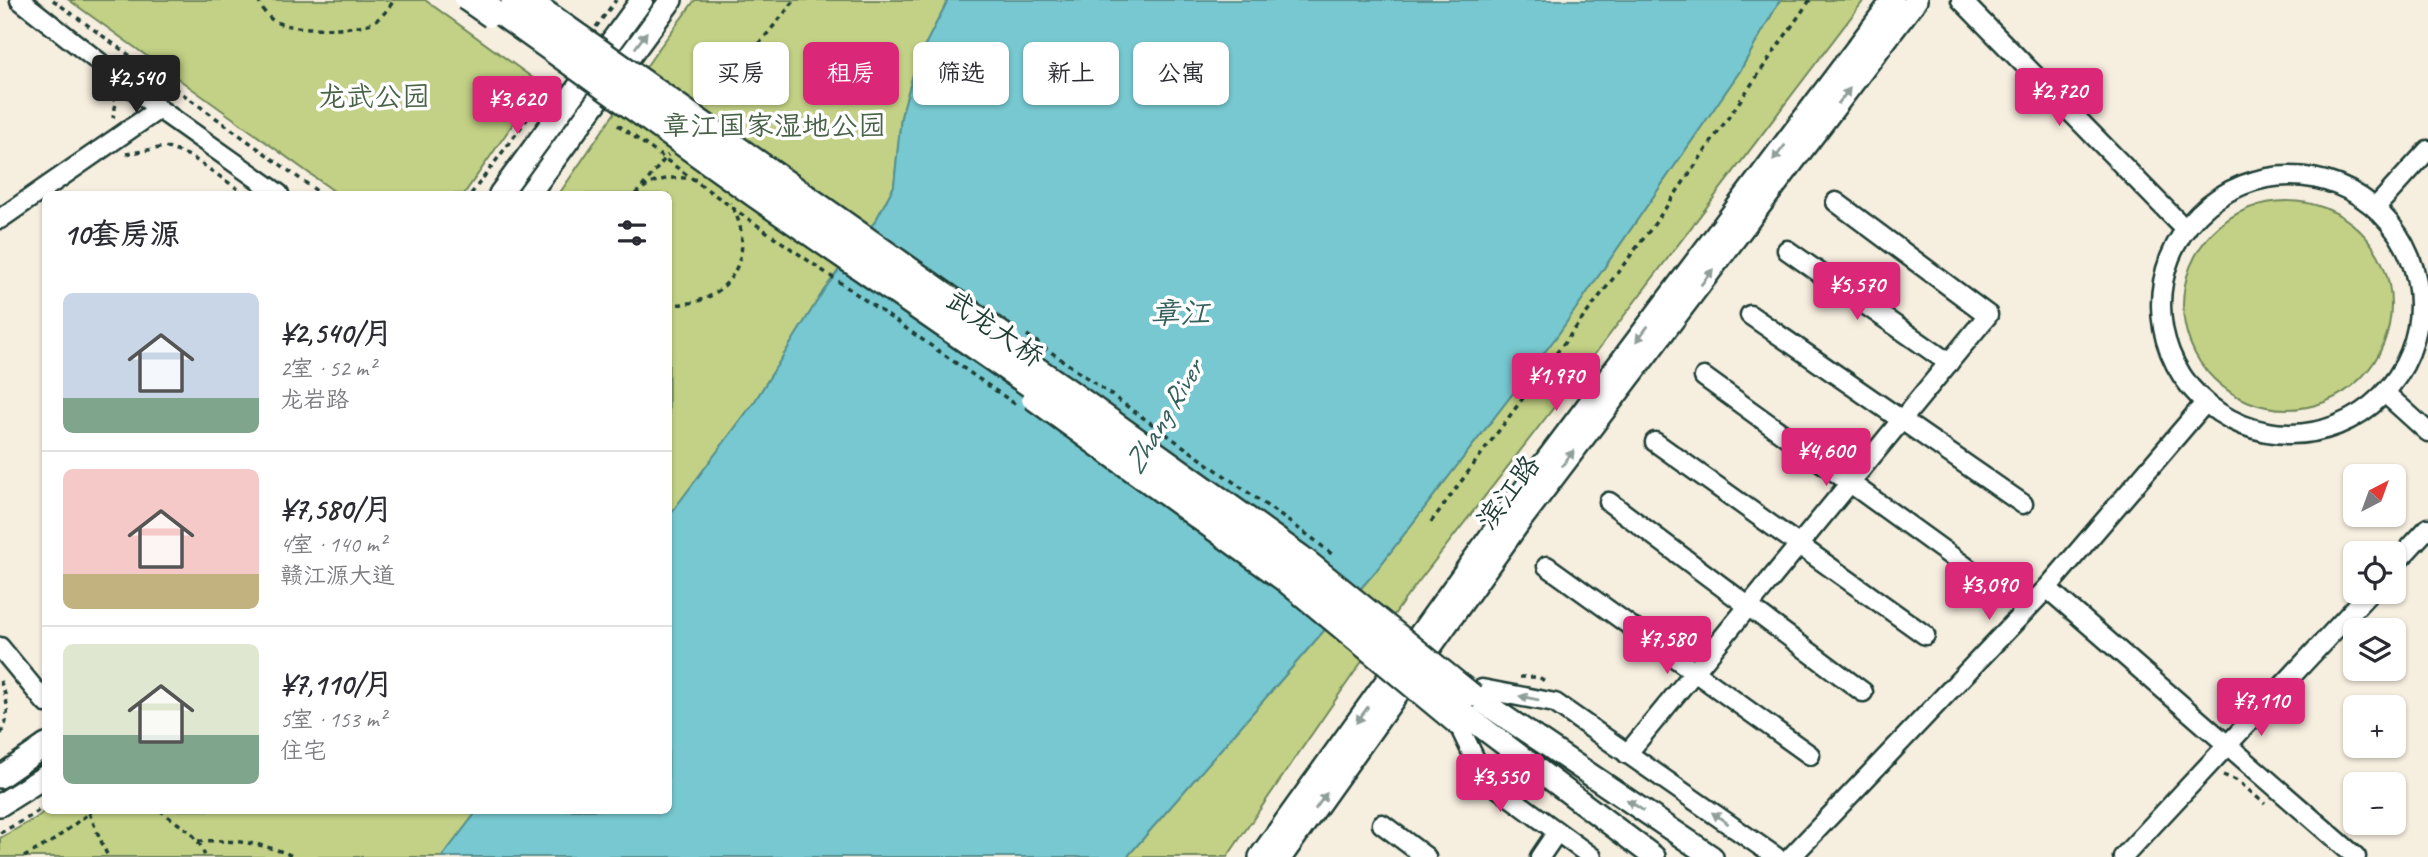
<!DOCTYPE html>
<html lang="zh">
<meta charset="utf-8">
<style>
body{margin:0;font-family:Caveat,"LXGW WenKai TC",sans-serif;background:#f7f7f7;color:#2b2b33;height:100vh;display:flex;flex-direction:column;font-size:26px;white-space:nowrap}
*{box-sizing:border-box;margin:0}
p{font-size:23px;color:#7c7c81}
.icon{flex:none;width:38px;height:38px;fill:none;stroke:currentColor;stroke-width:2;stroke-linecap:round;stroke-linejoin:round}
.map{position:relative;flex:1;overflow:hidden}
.details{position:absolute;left:42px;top:191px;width:630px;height:623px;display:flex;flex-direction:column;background:#fff;border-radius:10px;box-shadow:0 2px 5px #0004}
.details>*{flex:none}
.top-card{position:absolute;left:693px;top:42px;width:665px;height:63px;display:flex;gap:14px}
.needle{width:46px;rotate:41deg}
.tools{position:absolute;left:2343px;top:464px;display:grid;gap:14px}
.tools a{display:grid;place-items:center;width:63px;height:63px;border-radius:10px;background:#fff;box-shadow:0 2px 5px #0004;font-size:35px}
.price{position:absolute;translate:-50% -60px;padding:0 16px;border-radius:7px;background:#db2777;color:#fff;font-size:23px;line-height:46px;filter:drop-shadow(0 2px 4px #0008)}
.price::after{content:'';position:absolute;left:50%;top:42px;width:21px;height:16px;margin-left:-10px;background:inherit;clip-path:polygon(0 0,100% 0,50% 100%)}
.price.current{background:#222;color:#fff}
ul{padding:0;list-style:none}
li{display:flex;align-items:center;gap:21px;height:175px;padding:0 21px}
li+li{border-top:2px solid #e1e1e2}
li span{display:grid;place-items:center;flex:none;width:196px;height:140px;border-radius:10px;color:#555}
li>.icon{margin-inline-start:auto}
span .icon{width:84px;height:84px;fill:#fffc;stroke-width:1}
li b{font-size:30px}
h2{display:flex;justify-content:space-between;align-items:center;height:84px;padding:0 21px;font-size:30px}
.tag{padding:0 24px;border-radius:10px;background:#fff;box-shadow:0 2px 5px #0004;font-size:24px;line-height:63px}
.tag.current{background:#db2777;color:#fff}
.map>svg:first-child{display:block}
.green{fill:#c2d185;stroke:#70875c;stroke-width:2}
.water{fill:#77c8d0;stroke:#549092;stroke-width:2}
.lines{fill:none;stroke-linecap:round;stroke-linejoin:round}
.minor-casing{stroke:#1f3d34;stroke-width:23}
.major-casing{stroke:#1f3d34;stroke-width:26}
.path{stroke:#1f3d34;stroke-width:3.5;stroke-dasharray:5 5;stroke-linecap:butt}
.minor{stroke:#fff;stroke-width:18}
.major{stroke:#fff;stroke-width:21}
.minor-bridge-casing{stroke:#1f3d34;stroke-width:23;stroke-linecap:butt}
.major-bridge-casing{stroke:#1f3d34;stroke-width:26;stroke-linecap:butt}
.path-bridge{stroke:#1f3d34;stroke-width:3.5;stroke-dasharray:5 5;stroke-linecap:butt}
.minor-bridge{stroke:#fff;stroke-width:18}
.major-bridge{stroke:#fff;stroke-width:21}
.oneway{fill:#8f9e9a}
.labels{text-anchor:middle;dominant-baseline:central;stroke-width:7;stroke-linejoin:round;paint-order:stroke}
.park-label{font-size:28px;fill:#486248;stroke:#fff}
.street-label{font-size:28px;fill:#1f3d34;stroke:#fff}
.water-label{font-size:30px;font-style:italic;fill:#35605b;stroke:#fff}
</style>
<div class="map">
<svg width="2428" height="857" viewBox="0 0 2428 857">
<rect width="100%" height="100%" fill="#f6eedf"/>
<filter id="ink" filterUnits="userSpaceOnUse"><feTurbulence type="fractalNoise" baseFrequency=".0143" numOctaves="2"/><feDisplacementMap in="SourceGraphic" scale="14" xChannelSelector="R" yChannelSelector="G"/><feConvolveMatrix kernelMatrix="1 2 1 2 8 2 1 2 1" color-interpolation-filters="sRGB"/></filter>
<g filter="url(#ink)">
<g class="green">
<polygon points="69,0 425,0 541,84 464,194 338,194"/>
<polygon points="695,0 948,0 917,61 901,117 894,186 876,220 824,290 755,401 669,516 668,194 559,194 657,51"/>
<polygon points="1780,0 1864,0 1579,375 1405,599 1227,857 1127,857 1375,572 1557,336 1740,71"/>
<circle cx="2287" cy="305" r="104"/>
<polygon points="46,810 478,810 442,857 0,857 0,838 36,818"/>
</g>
<polygon class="water" points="948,0 1780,0 1740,71 1557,336 1375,572 1127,857 442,857 478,810 668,810 669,516 755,401 824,290 876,220 894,186 901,117 917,61"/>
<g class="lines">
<defs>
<g id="minor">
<polyline points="20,0 159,109 279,194"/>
<polyline points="1961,0 2184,228"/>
<circle cx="2290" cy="305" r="129"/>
<polyline points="2376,207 2428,150"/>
<polyline points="0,219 159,109"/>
<polyline points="1787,250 1949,363"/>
<polyline points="1750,315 2023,504"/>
<polyline points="1704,377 1969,569"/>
<polyline points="2386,394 2428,432"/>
<polyline points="1655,442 1925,635"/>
<polyline points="1609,502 1863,692"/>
<polyline points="2394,565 2428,528"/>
<polyline points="1547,566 1810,755"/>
<polyline points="2047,588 2356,857"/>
<polyline points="0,647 46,703"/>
<polyline points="1482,689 1555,703 1776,857"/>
<polyline points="1460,728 1484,778 1592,857"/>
<polyline points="1627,754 1988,315 1836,202"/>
<polyline points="1382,824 1426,857"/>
<polyline points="1540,857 1557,832"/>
<polyline points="1791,857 2047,588 2205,403"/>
<polyline points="2123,857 2370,592"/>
</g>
<g id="major">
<polyline points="500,194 642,0"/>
<polyline points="529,194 671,0"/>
<polyline points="1474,696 1712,857"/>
<polyline points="1467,716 1654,857"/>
<polyline points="0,777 46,745"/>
<polyline points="0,805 46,776"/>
<polyline points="1260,857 1515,502 1893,0"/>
<polyline points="1281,857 1521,520 1916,0"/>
</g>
</defs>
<use href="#minor" class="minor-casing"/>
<use href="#major" class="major-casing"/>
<g class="path">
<polyline points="53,0 321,194"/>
<path d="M258,0C262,9 266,16 274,21C290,31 354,30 371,23C382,18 388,9 394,0"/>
<polyline points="596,27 616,0"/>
<polyline points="112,96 116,103 113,118"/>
<polyline points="708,106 795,0"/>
<polyline points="126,154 165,147 190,156 238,189"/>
<polyline points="642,187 668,155"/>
<polyline points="471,194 558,78"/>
<path d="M635,194C654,178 675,175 698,180"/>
<path d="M668,304C728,309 761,253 730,203"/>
<polyline points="1431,522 1558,351 1653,226 1810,0"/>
<polyline points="1520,677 1539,677 1546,682"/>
<path d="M0,681C8,697 11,719 0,735"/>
<polyline points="2223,775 2238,781 2265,804"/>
<path d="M160,810C178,826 198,831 205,857"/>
<polyline points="89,813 108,857"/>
<polyline points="0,833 31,816 46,805"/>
<path d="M198,841C235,840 261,842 295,857"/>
<polyline points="24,857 54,840 93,810"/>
</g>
<use href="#minor" class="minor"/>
<use href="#major" class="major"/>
<defs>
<g id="minor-bridge">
<polyline points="464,0 490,18"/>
<polyline points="532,0 1010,337"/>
<polyline points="1031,399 1285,583 1460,728"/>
</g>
<g id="major-bridge">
<polyline points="480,0 754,196 1057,405 1291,571 1467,716"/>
<polyline points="512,0 764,181 1066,388 1301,556 1474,696"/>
</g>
</defs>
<use href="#minor-bridge" class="minor-bridge-casing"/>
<use href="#major-bridge" class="major-bridge-casing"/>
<g class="path-bridge">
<polyline points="618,125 744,216 1015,404"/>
<polyline points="1027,335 1312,538 1333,555"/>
</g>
<use href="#minor-bridge" class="minor-bridge"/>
<use href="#major-bridge" class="major-bridge"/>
</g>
<defs><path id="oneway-solid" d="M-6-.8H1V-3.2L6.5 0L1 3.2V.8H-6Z" transform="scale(1.75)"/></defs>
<g class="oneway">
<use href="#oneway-solid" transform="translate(641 40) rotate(-54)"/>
<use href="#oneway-solid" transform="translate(1844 96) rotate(-53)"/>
<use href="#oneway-solid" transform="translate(1779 153) rotate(127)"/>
<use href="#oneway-solid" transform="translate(1707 277) rotate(-53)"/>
<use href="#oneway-solid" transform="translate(1642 334) rotate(127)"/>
<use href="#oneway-solid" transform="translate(1568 458) rotate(-53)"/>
<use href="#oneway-solid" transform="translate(1529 698) rotate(-169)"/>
<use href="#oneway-solid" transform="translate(1362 715) rotate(126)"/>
<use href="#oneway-solid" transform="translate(1321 801) rotate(-55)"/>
<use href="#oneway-solid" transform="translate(1635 805) rotate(-146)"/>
<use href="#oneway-solid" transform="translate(1720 818) rotate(-145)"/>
</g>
</g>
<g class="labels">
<g class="park-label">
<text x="374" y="96">龙武公园</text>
<text x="774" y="125">章江国家湿地公园</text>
</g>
<g class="street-label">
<text transform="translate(995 328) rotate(35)">武龙大桥</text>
<text transform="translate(1508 492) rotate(-53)">滨江路</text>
</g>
<g class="water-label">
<text x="1180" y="313">章江</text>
<text transform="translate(1163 417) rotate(-59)">Zhang River</text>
</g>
</g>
</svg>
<div class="tools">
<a><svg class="needle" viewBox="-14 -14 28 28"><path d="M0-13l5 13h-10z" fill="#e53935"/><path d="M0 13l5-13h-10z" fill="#7c7c81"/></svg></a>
<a><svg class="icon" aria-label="locate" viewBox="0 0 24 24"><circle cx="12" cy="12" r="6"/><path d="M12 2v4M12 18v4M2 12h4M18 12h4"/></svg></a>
<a><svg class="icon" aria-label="layers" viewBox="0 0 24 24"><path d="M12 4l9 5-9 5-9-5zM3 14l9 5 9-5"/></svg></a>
<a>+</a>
<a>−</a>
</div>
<b class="price current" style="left:136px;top:115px">¥2,540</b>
<b class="price" style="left:2059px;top:128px">¥2,720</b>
<b class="price" style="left:517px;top:136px">¥3,620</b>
<b class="price" style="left:1857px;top:322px">¥5,570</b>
<b class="price" style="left:1556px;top:413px">¥1,970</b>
<b class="price" style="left:1826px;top:488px">¥4,600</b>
<b class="price" style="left:1989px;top:622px">¥3,090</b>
<b class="price" style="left:1667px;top:676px">¥7,580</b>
<b class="price" style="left:2261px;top:738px">¥7,110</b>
<b class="price" style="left:1500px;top:814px">¥3,550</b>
<div class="top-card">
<a class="tag">买房</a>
<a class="tag current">租房</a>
<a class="tag">筛选</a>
<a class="tag">新上</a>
<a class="tag">公寓</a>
</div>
<section class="details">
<h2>10套房源<svg class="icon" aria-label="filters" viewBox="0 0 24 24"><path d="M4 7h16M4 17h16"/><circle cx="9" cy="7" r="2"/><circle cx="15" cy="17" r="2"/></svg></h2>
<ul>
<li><span style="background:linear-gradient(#c9d6e8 75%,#7fa58c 0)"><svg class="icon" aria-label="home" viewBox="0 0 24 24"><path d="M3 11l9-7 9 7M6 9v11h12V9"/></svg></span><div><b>¥2,540/月</b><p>2室 · 52 m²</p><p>龙岩路</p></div></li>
<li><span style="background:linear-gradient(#f6c9c9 75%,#c2b280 0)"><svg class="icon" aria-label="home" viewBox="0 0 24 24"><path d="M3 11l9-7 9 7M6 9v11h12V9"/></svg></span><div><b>¥7,580/月</b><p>4室 · 140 m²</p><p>赣江源大道</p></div></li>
<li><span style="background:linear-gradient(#dfe7d0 65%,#7fa58c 0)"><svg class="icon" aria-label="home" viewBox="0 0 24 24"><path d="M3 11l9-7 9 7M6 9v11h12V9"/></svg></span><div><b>¥7,110/月</b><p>5室 · 153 m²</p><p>住宅</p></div></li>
</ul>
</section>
</div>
